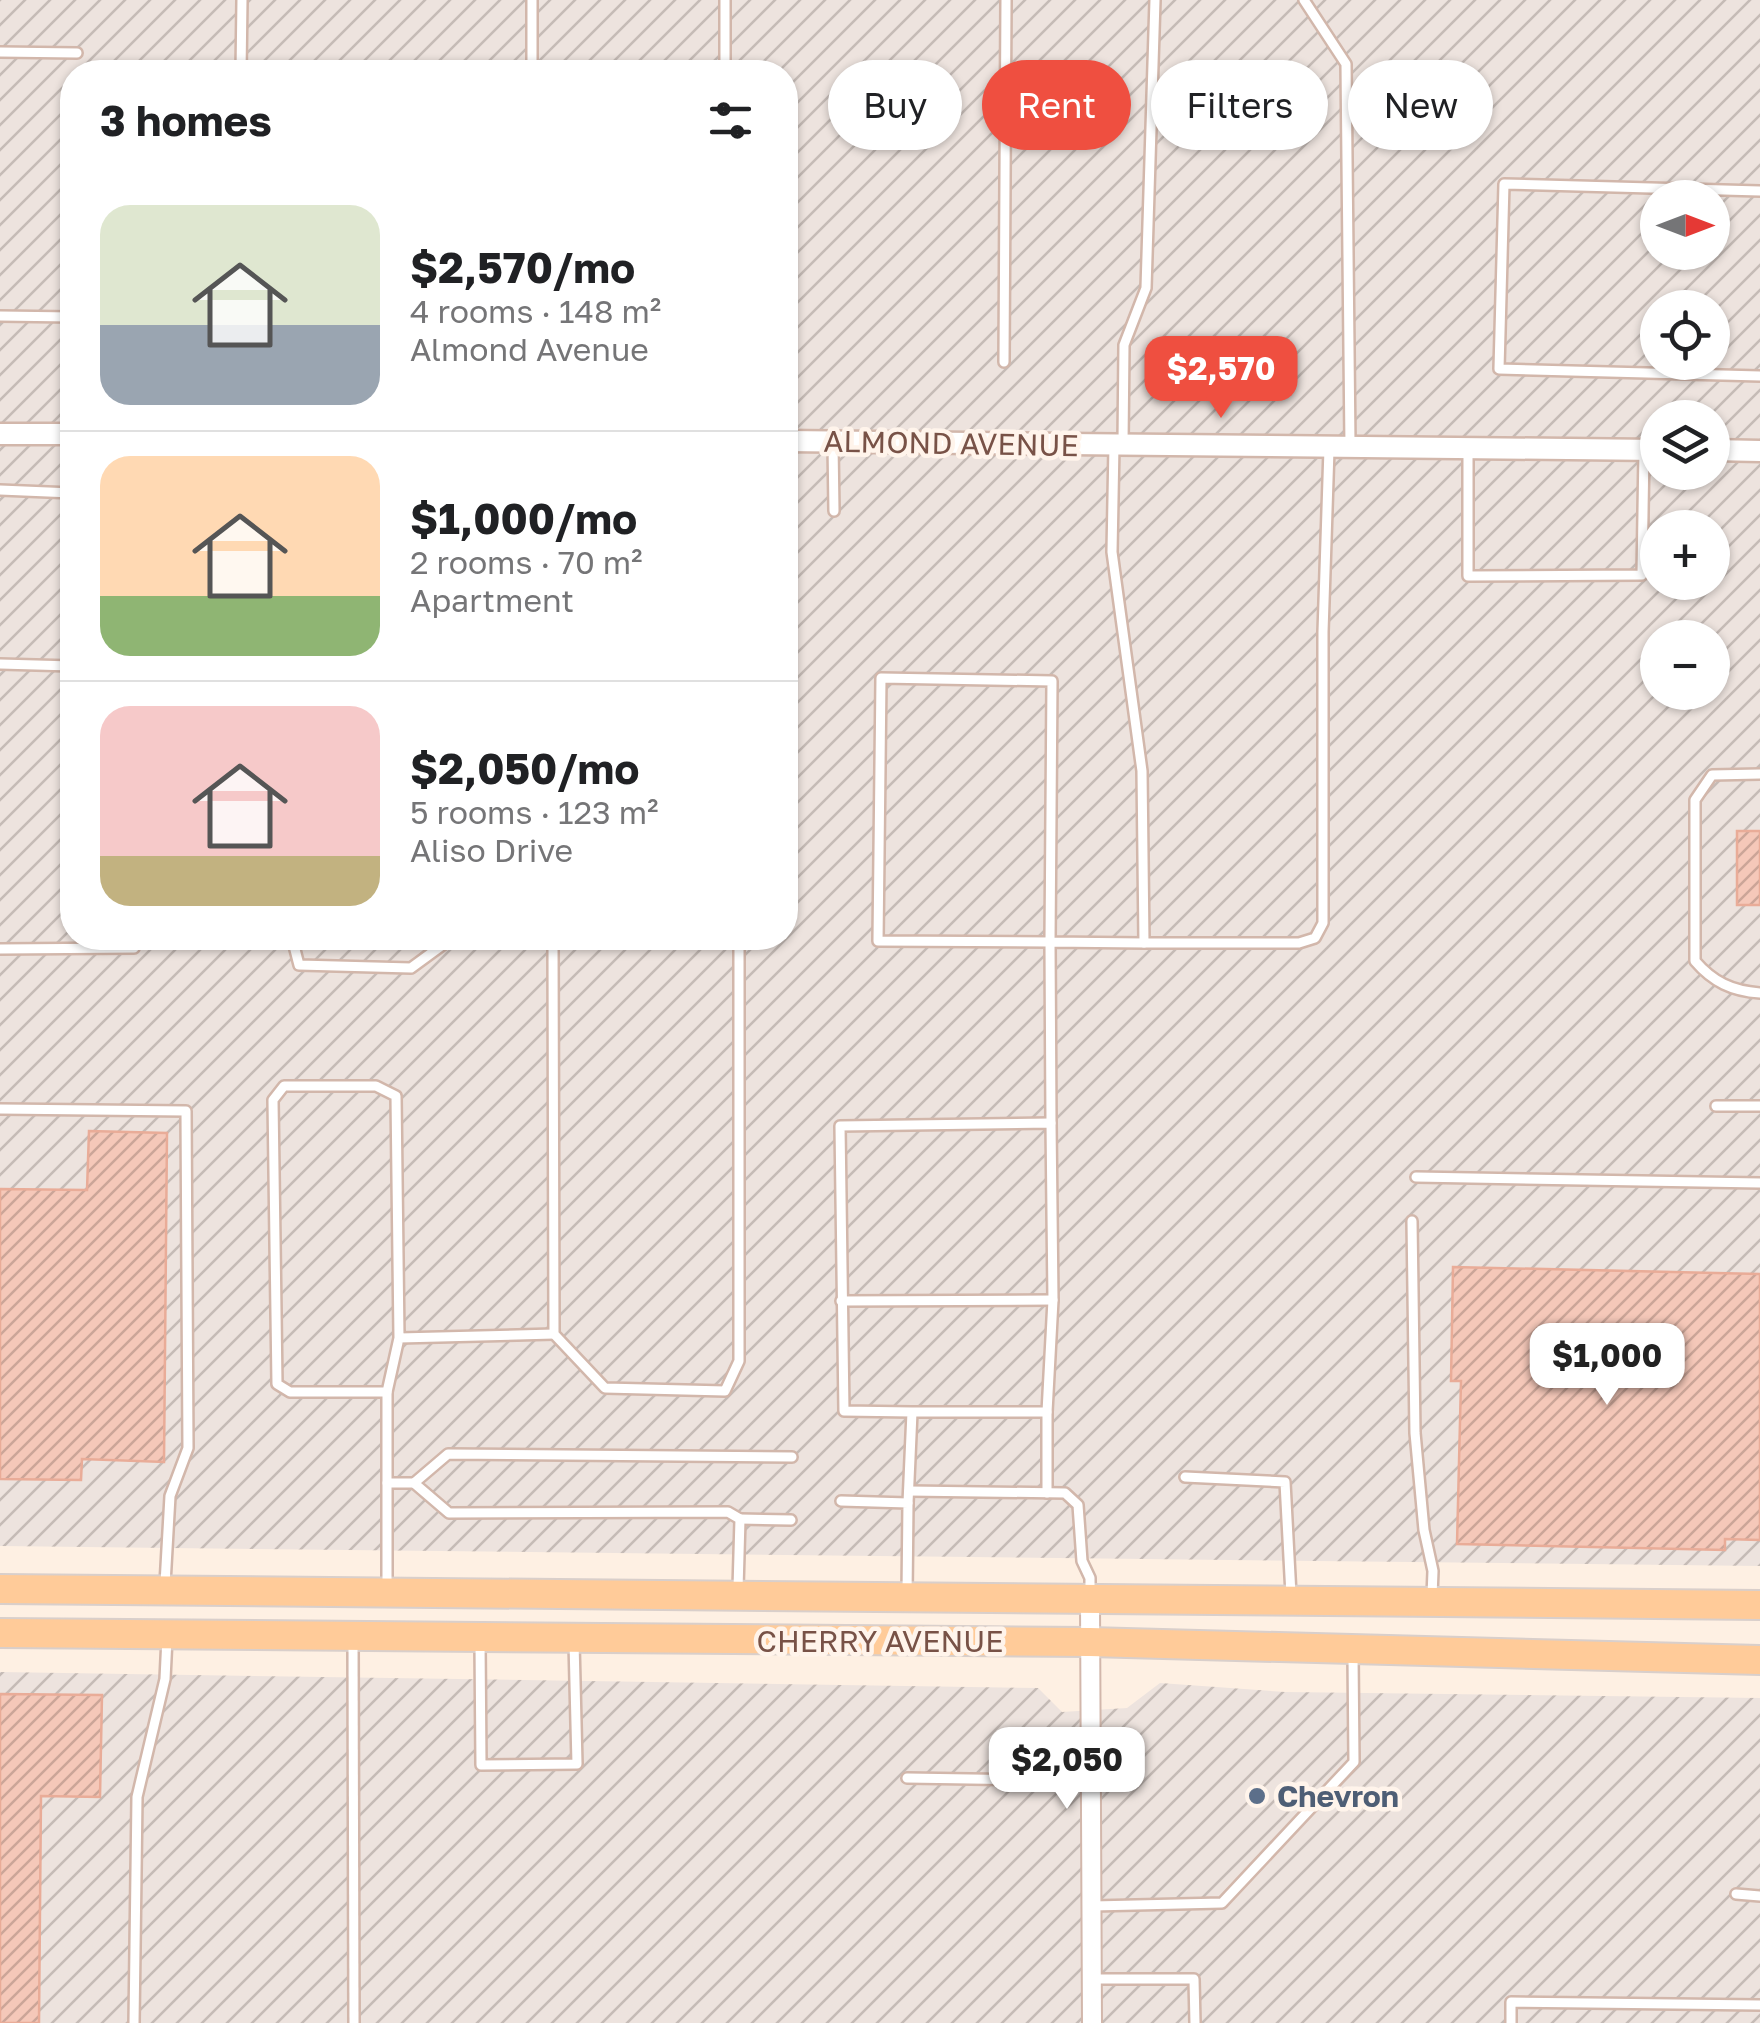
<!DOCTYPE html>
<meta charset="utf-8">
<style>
body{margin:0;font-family:"Golos Text",sans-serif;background:#f2f2f2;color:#202124;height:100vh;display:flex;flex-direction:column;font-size:38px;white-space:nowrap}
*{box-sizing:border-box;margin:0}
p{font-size:32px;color:#757577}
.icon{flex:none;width:55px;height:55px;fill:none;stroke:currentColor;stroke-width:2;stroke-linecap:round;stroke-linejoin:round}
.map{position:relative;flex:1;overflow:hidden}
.drawer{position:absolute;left:60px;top:60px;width:738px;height:890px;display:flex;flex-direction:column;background:#fff;border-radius:40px;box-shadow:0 2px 8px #0004}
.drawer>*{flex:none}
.banner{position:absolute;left:828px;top:60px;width:782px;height:90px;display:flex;gap:20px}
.needle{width:65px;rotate:90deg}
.tools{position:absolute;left:1640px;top:180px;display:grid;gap:20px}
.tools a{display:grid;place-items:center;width:90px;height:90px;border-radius:50%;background:#fff;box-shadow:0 2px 8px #0004;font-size:50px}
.price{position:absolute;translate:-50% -85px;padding:0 22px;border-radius:20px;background:#fff;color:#222;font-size:32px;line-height:65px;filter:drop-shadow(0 2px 5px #0008)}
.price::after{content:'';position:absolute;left:50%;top:60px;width:30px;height:22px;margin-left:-15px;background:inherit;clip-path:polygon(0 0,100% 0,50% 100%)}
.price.current{background:#ef4f40;color:#fff}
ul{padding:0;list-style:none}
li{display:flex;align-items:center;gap:30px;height:250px;padding:0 40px}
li+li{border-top:2px solid #e0e0e0}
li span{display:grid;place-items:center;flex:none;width:280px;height:200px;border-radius:30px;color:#555}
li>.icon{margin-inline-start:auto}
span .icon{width:120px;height:120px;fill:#fffc;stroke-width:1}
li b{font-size:42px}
h2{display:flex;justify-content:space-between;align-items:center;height:120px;padding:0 40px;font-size:42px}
.tag{padding:0 35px;border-radius:45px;background:#fff;box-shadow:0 2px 8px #0004;font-size:35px;line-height:90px}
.tag.current{background:#ef4f40;color:#fff}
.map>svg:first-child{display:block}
.industrial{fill:url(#industrial-furrows);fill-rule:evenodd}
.building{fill:url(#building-hatch);stroke:#e9ac98;stroke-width:2.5}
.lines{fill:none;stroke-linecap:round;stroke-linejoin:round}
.service-casing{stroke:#d2b7ab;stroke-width:14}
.minor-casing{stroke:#d2b7ab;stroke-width:22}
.tertiary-casing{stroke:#d2b7ab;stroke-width:25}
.primary-casing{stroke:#d9cfcb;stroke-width:32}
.service{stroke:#fff;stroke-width:9}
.minor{stroke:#fff;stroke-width:18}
.tertiary{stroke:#fff;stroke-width:20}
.primary{stroke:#ffcb99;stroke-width:28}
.service-dot{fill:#5c6f8a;stroke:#fff4eb;stroke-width:4}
.labels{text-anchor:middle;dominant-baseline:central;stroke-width:9;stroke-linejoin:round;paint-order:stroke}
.street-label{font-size:30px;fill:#785247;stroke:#fff4eb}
.service-label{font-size:30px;font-weight:bold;fill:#4e5e75;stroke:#fff4eb;text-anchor:start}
</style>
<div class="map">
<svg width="1760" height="2023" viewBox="0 0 1760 2023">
<defs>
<pattern id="industrial-furrows" width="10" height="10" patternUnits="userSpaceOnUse" patternTransform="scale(2.5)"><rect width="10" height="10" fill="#ede3de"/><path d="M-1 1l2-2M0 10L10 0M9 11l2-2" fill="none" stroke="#c5bbb6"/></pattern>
<pattern id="building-hatch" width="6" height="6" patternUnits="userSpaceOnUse" patternTransform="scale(2.5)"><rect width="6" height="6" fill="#f5c8b9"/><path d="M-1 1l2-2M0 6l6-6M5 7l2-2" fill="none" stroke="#cba598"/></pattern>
</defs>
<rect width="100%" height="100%" fill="#fef0e3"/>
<g class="industrial">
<path d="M0,0H1760V1566L0,1546ZM72,72H785V938H72ZM1658,198H1712V252H1658ZM1658,308H1712V362H1658ZM1658,418H1712V472H1658ZM1658,528H1712V582H1658ZM1658,638H1712V692H1658Z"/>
<polygon points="0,1672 1038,1688 1062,1712 1127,1708 1160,1683 1285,1692 1760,1698 1760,2023 0,2023"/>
</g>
<g class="building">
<rect x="1737" y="831" width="23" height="74"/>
<polygon points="89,1131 167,1133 164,1462 82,1459 81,1480 0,1479 0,1189 87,1190"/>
<polygon points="1453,1267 1760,1274 1760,1540 1725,1539 1725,1550 1457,1544 1461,1381 1451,1381"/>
<polygon points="0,1694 102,1695 100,1797 41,1796 39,2023 0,2023"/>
</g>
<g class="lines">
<defs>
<g id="service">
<polyline points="532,0 532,72"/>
<polyline points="1304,0 1346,64 1350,445"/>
<polyline points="0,52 77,53"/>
<polyline points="241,72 242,0"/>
<polyline points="725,72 725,0"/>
<polyline points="1760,191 1504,184 1499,369 1760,376"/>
<polyline points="0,316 72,317"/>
<polyline points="1004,362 1006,0"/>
<polyline points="1123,443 1124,345 1146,288 1155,0"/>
<polyline points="833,444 834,511"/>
<polyline points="1114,445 1112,552 1142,771 1144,943 1299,943 1315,938 1323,923 1323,632 1329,449"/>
<polyline points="1468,448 1468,576 1642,575 1644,450"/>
<polyline points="0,490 72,493"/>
<polyline points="0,664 72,666"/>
<path d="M1760,774L1712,775L1695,800V961C1713,982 1732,991 1760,993"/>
<polyline points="292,938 299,965 411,968 452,938"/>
<polyline points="553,938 554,1334 605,1388 725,1391 739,1361 739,938"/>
<polyline points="0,949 134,948"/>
<polyline points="1716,1106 1760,1106"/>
<polyline points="0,1109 186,1111 188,1448 170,1496 165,1584"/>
<polyline points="1051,1123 1050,942 878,941 881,678 1052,681 1050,942 1144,943"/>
<polyline points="1416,1177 1760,1183"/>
<polyline points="1412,1221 1415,1433 1424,1530 1433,1571 1432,1596"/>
<polyline points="841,1301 1053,1300"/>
<polyline points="399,1338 396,1096 376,1086 284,1086 273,1100 277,1384 290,1392 387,1392 399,1338 554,1334"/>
<polyline points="387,1392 387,1589"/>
<polyline points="1185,1477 1285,1482 1291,1595"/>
<polyline points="387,1483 414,1483"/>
<polyline points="909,1491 1065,1493 1078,1505 1082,1561 1090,1578 1090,1596"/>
<polyline points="1047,1493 1047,1412"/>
<polyline points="841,1501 908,1503 907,1595"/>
<polyline points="908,1503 912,1412 1047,1412 1053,1300 1051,1123 840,1126 844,1411 912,1412"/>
<polyline points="740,1519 791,1520"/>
<polyline points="738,1589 740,1519 728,1512 449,1513 414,1483 448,1454 792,1457"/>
<polyline points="353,1640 354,2023"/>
<polyline points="480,1643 481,1765 577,1764 574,1642"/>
<polyline points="907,1778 1091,1781"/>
<polyline points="1736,1894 1760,1896"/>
<polyline points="1093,1906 1222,1903 1354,1762 1353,1655"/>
<polyline points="1091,1979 1194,1979 1195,2023"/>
<polyline points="134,2023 137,1797 165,1679 167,1638"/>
<polyline points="1511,2023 1511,2002 1760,2005"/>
</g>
<polyline id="minor" points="1090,1601 1092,2023"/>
<g id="tertiary">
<polyline points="0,434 72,434"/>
<polyline points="785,441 1658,450"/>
<polyline points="1712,450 1760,451"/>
</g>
<g id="primary">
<polyline points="0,1589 1760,1605"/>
<polyline points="0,1633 1090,1642 1760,1660"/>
</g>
</defs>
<use href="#service" class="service-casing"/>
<use href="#minor" class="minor-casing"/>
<use href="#tertiary" class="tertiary-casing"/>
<use href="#primary" class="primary-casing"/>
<use href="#service" class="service"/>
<use href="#minor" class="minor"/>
<use href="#tertiary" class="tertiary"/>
<use href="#primary" class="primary"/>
</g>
<circle class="service-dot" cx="1257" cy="1796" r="10"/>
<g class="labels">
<g class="street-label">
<text transform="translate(951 443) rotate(1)">ALMOND AVENUE</text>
<text x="880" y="1641">CHERRY AVENUE</text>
</g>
<g class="service-label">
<text x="1277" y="1796">Chevron</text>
</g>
</g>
</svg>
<div class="tools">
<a><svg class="needle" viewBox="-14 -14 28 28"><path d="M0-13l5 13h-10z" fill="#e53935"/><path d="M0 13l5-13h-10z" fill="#757577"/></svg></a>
<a><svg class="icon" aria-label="locate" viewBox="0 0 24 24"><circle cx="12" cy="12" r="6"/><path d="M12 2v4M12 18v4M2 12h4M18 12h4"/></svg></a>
<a><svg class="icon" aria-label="layers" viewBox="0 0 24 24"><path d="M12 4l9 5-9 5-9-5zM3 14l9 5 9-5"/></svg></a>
<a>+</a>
<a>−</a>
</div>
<b class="price current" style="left:1221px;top:421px">$2,570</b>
<b class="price" style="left:1607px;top:1408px">$1,000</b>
<b class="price" style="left:1067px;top:1812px">$2,050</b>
<div class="banner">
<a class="tag">Buy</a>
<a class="tag current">Rent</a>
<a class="tag">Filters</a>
<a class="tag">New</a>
</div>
<section class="drawer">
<h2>3 homes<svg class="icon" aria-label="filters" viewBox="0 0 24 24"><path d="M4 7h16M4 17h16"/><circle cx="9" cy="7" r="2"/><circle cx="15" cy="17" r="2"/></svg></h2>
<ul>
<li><span style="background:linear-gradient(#dfe7d0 60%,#9aa5b1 0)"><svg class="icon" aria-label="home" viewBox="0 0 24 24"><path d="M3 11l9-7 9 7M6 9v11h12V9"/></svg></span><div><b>$2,570/mo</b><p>4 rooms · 148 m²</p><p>Almond Avenue</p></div></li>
<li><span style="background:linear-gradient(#ffd9b3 70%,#8fb573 0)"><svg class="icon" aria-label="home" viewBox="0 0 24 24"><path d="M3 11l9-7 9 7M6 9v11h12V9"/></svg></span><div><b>$1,000/mo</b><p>2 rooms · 70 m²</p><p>Apartment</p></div></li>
<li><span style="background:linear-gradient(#f6c9c9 75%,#c2b280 0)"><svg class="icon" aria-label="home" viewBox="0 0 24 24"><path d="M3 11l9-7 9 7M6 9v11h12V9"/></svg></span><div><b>$2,050/mo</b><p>5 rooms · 123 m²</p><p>Aliso Drive</p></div></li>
</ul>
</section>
</div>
